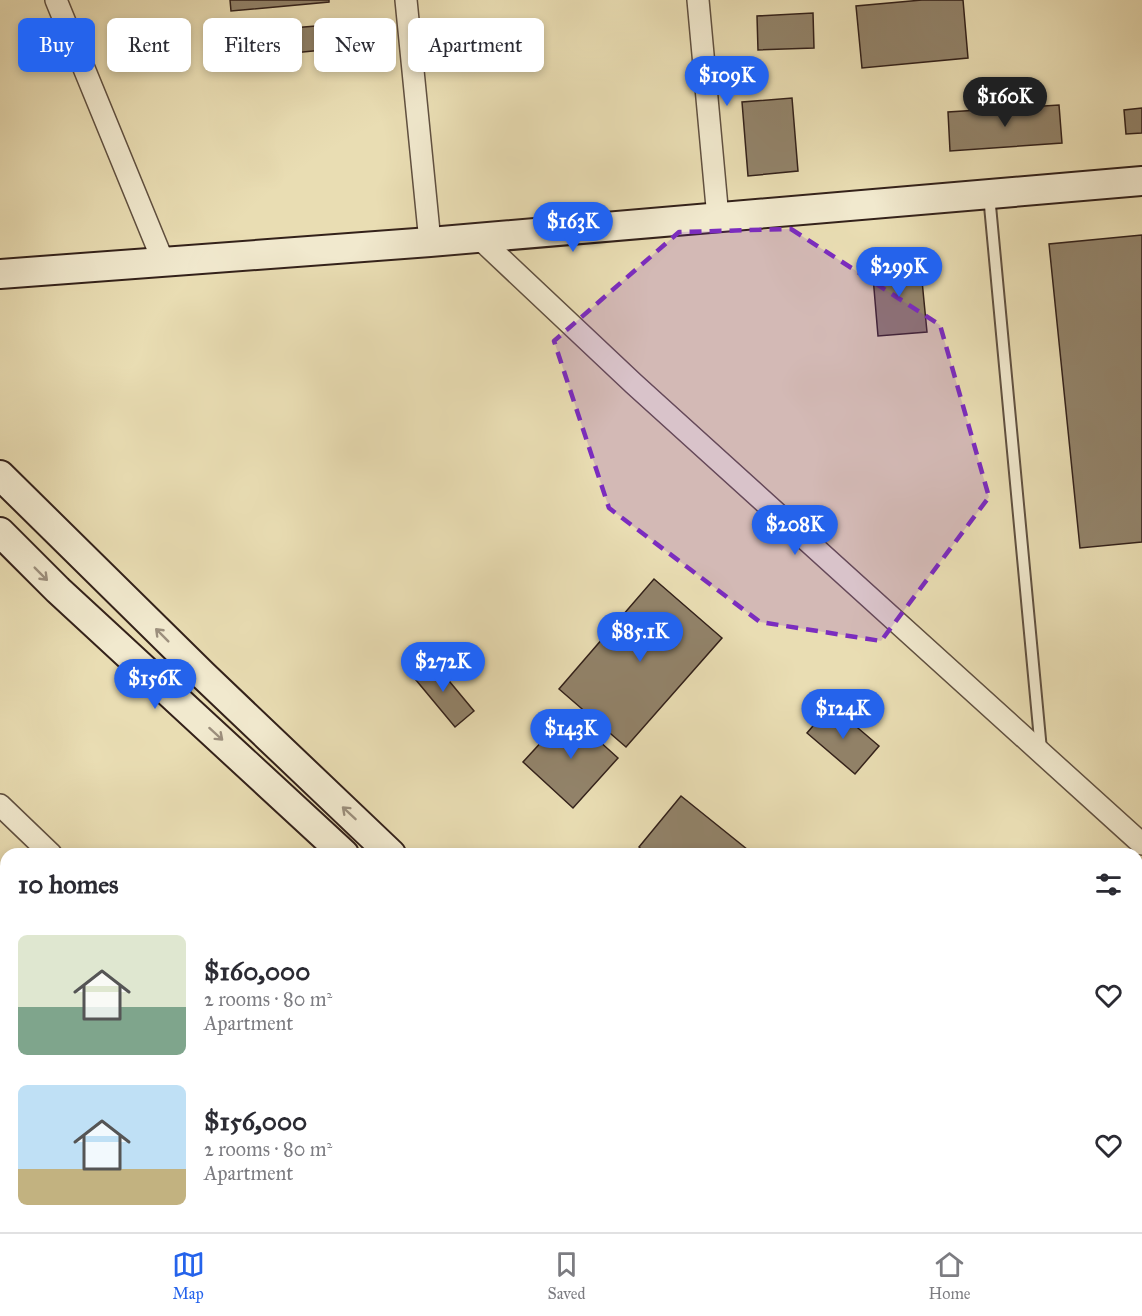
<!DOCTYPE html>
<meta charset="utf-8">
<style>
body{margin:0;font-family:"IM FELL Great Primer",serif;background:#f2f2f3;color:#2b2b33;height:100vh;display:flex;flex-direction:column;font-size:22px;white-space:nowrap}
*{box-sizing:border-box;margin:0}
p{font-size:20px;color:#7c7c81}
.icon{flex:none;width:33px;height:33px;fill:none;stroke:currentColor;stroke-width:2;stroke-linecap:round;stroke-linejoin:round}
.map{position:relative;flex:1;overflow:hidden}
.panel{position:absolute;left:0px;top:848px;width:1143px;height:386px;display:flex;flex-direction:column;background:#fff;border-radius:18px 18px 0 0;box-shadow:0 3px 9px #0003}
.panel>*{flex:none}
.top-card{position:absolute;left:18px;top:18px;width:600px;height:54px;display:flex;gap:12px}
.price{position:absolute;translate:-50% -51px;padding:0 14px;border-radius:21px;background:#2563eb;color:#fff;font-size:20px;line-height:39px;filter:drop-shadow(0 2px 3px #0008)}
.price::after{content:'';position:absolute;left:50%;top:36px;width:18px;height:14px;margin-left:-9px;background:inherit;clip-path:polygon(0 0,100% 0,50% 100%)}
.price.active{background:#222;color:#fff}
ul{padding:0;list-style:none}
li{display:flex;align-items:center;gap:18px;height:150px;padding:0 18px}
li span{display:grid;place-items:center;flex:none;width:168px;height:120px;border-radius:9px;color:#555}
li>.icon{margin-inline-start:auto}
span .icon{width:72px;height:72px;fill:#fffc;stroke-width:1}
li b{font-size:26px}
h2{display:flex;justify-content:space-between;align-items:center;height:72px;padding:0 18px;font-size:26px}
.chip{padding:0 21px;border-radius:9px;background:#fff;box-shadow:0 3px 9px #0003;font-size:21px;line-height:54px}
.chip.active{background:#2563eb;color:#fff}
.menu{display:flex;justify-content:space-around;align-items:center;height:84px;border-top:2px solid #e1e1e2;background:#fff;font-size:16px;color:#7c7c81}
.menu a{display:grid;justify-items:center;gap:3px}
.menu .active{color:#2563eb}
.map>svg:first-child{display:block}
.building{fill:#92836a;stroke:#33211a;stroke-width:1.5}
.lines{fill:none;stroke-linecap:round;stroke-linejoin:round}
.lane-casing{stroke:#605040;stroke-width:14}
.street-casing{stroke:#605040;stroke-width:24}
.secondary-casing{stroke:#33211a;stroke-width:32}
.lane{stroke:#f1e9ce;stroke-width:10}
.street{stroke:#f1e9ce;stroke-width:21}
.secondary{stroke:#f1e9ce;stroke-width:28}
.oneway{stroke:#9c8f7d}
.marked{fill:#7b2cbf;fill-opacity:0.2;stroke:#7b2cbf;stroke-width:4.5;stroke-dasharray:12 8;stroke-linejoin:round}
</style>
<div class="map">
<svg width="1142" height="1232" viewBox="0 0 1142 1232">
<rect width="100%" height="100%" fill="#e9ddb3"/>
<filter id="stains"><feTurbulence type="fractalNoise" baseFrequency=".00333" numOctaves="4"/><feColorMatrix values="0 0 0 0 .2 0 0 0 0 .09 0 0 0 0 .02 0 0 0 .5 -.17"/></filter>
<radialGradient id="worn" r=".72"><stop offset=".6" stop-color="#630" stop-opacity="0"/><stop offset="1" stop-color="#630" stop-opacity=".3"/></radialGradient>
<g class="building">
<polygon points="230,0 329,0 329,2 231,11"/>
<polygon points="922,0 963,0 968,58 862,68 856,6"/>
<polygon points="813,13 814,48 758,50 757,16"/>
<polygon points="340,24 343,48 283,54 280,29"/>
<polygon points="792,98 798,171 748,176 742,102"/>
<polygon points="1059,105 1062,143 950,151 948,112"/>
<polygon points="1142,108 1142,133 1126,134 1124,110"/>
<polygon points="1142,235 1142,542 1080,548 1049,244"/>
<polygon points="920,260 927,332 878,336 872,265"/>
<polygon points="654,579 722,638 626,747 559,689"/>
<polygon points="430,658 474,711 455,727 411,674"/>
<polygon points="831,705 879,746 855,774 807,733"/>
<polygon points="568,713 618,758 573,808 523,762"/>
<polygon points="681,796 753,854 646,854 639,847"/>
<polygon points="0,955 6,955 6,1120 0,1121"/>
<polygon points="1142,1086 1142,1116 1137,1122 1137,1091"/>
<polygon points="3,1133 6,1133 6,1227 74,1227 74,1232 4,1232"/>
<rect x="85" y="1227" width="126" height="5"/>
</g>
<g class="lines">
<defs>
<polyline id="lane" points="989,195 1041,750"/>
<g id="street">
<polyline points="56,0 163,261"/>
<polyline points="406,0 430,242"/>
<polyline points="698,0 718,218"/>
<polyline points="478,237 634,384 1142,844"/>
<polyline points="0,805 51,854"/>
<polyline points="259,1227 259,1232"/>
<polyline points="448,1227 453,1232"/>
<polyline points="606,1227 606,1232"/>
</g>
<g id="secondary">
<polyline points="0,274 430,242 1142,181"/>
<polyline points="0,475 203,675 391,854"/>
<polyline points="0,532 58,590 344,854"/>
<polyline points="742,1227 747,1232"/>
<polyline points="786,1227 792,1232"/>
</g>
</defs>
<use href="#lane" class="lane-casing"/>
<use href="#street" class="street-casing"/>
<use href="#secondary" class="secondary-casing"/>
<use href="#lane" class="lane"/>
<use href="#street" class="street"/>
<use href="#secondary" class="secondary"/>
</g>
<defs><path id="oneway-shaft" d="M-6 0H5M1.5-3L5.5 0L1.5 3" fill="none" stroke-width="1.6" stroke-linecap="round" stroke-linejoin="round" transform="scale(1.5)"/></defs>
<g class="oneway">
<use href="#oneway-shaft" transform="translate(41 574) rotate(45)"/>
<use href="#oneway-shaft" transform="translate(162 635) rotate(-135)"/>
<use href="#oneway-shaft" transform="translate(216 734) rotate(42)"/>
<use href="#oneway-shaft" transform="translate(349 813) rotate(-137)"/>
</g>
<path class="marked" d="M791,229L940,325L989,497L881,641L760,622L609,508L554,341L679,232Z"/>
<rect width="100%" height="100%" filter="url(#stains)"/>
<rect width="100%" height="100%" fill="url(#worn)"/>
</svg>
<b class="price" style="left:727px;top:107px">$109K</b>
<b class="price active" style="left:1005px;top:128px">$160K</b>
<b class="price" style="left:573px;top:253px">$163K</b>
<b class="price" style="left:899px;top:298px">$299K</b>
<b class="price" style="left:795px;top:556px">$208K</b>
<b class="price" style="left:640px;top:663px">$85.1K</b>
<b class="price" style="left:443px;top:693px">$272K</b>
<b class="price" style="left:155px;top:710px">$156K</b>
<b class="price" style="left:843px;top:740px">$124K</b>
<b class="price" style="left:571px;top:760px">$143K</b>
<div class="top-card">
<a class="chip active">Buy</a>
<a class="chip">Rent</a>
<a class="chip">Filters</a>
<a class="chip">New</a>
<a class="chip">Apartment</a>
</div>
<section class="panel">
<h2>10 homes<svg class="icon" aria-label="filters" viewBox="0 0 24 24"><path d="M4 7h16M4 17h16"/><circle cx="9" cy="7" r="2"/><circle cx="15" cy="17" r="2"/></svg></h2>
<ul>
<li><span style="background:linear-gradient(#dfe7d0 60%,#7fa58c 0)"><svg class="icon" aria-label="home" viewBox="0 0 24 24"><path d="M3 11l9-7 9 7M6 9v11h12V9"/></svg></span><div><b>$160,000</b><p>2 rooms · 80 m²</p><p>Apartment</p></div><svg class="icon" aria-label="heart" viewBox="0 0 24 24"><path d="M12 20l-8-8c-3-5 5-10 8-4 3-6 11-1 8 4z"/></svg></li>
<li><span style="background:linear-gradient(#bfe0f5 70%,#c2b280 0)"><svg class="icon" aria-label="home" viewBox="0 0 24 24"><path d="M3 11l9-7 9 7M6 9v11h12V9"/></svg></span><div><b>$156,000</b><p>2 rooms · 80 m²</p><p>Apartment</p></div><svg class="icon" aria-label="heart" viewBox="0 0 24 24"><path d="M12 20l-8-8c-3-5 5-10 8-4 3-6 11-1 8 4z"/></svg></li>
</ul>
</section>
</div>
<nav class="menu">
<a class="active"><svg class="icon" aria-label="map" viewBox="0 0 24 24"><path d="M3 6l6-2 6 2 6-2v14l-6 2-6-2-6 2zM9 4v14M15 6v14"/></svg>Map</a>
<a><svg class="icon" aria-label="saved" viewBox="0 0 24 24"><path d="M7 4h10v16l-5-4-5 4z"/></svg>Saved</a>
<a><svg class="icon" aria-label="home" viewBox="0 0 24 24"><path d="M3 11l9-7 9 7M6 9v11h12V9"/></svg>Home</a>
</nav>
